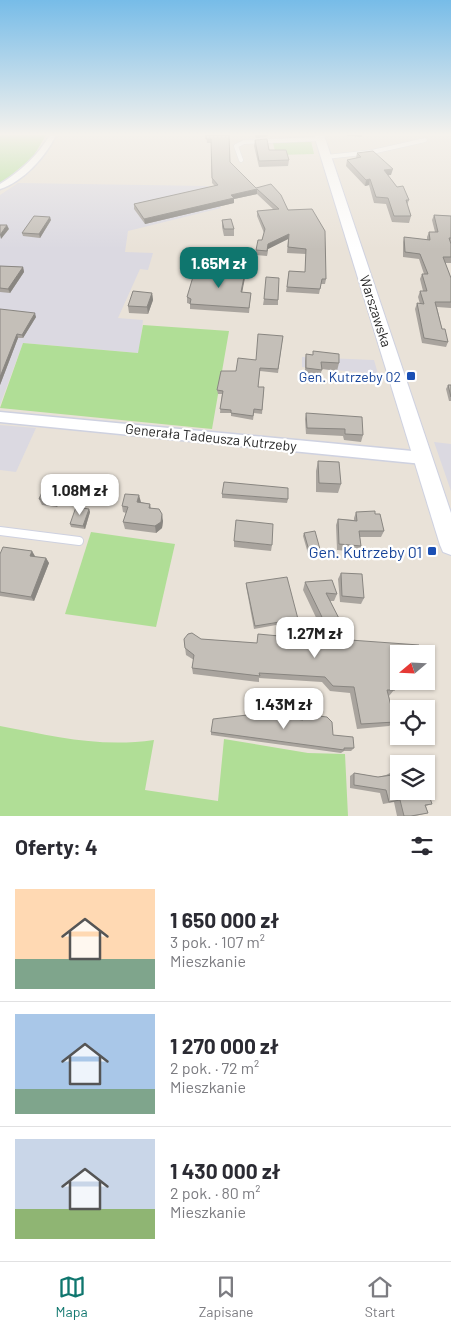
<!DOCTYPE html>
<html lang="pl">
<meta charset="utf-8">
<style>
body{margin:0;font-family:Barlow,sans-serif;background:#f7f7f7;color:#2b2b33;height:100vh;display:flex;flex-direction:column;font-size:19px;white-space:nowrap}
*{box-sizing:border-box;margin:0}
p{font-size:16px;color:#7c7c81}
.icon{flex:none;width:28px;height:28px;fill:none;stroke:currentColor;stroke-width:2;stroke-linecap:round;stroke-linejoin:round}
.map{position:relative;height:816px;overflow:hidden}
.side{display:flex;flex-direction:column;background:#fff;flex:1}
.side>*{flex:none}
.needle{width:32px;rotate:251deg}
.tools{position:absolute;left:390px;top:645px;display:grid;gap:10px}
.tools a{display:grid;place-items:center;width:45px;height:45px;border-radius:0px;background:#fff;box-shadow:0 1px 4px #0004;font-size:25px}
.price{position:absolute;translate:-50% -42px;padding:0 11px;border-radius:10px;background:#fff;color:#222;font-size:16px;line-height:32px;filter:drop-shadow(0 1px 2px #0008)}
.price::after{content:'';position:absolute;left:50%;top:30px;width:15px;height:11px;margin-left:-8px;background:inherit;clip-path:polygon(0 0,100% 0,50% 100%)}
.price.selected{background:#0f766e;color:#fff}
ul{padding:0;list-style:none}
li{display:flex;align-items:center;gap:15px;height:125px;padding:0 15px}
li+li{border-top:1px solid #e1e1e2}
li span{display:grid;place-items:center;flex:none;width:140px;height:100px;border-radius:0px;color:#555}
li>.icon{margin-inline-start:auto}
span .icon{width:60px;height:60px;fill:#fffc;stroke-width:1}
li b{font-size:21px}
h2{display:flex;justify-content:space-between;align-items:center;height:60px;padding:0 15px;font-size:21px}
.tabs{display:flex;justify-content:space-around;align-items:center;height:70px;border-top:1px solid #e1e1e2;background:#fff;font-size:14px;color:#7c7c81}
.tabs a{display:grid;justify-items:center;gap:2px}
.tabs .selected{color:#0f766e}
.map>svg:first-child{display:block}
.industrial{fill:#dbd9e1}
.green{fill:#b0de96}
.lines{fill:none;stroke-linecap:round;stroke-linejoin:round}
.service-far1-casing{stroke:#ced1e0;stroke-width:5}
.service-casing{stroke:#ced1e0;stroke-width:10}
.minor-casing{stroke:#ced1e0;stroke-width:3}
.secondary-casing{stroke:#ced1e0;stroke-width:2}
.service-far1{stroke:#fff;stroke-width:4}
.service{stroke:#fff;stroke-width:8}
.minor{fill:#fff;fill-rule:evenodd}
.secondary{fill:#fff;fill-rule:evenodd}
.wall{fill:#a9a49e}
.shaded-wall{fill:#898681}
.building{fill:#c4bfb8;stroke:#898681}
.transit-dot{fill:#1a4fb4;stroke:#fff;stroke-width:2}
.labels{text-anchor:middle;dominant-baseline:central;stroke-width:4.5;stroke-linejoin:round;paint-order:stroke}
.street-label{font-size:14px;fill:#272727;stroke:#fff}
.transit-label{font-size:14px;fill:#164399;stroke:#fff;text-anchor:end}
.near-transit-label{font-size:16px;fill:#164399;stroke:#fff;text-anchor:end}
</style>
<div class="map">
<svg width="451" height="816" viewBox="0 0 451 816">
<rect width="100%" height="100%" fill="#e9e2d8"/>
<g class="industrial">
<polygon points="18,183 208,186 209,191 221,208 128,231 125,252 153,253 148,270 140,269 118,318 143,320 139,353 23,343 0,405 0,195"/>
<polygon points="302,357 374,360 378,374 302,367"/>
<polygon points="0,425 36,428 16,472 0,470"/>
<polygon points="434,442 451,444 451,491"/>
</g>
<g class="green">
<polygon points="0,135 46,135 33,157 3,182 0,182"/>
<polygon points="311,141 314,154 276,155 273,143"/>
<polygon points="143,325 229,331 212,429 0,408 23,343 138,353"/>
<polygon points="91,532 175,544 156,627 65,614"/>
<path d="M0,726C54,736 99,748 154,740L145,790L218,801L224,739L308,753L345,754L348,816H0Z"/>
</g>
<g class="lines">
<defs>
<g id="service-far1">
<polyline points="326,157 372,152 425,140"/>
<polyline points="241,160 236,146 244,142 320,139"/>
</g>
<polyline id="service" points="0,531 79,541"/>
<g id="minor">
<path d="M50,135H56C46,156 23,182 0,189V184C20,172 38,155 50,135Z"/>
<polygon points="0,412 423,452 428,454 430,458 428,462 423,464 0,422"/>
</g>
<polygon id="secondary" points="314,135 324,135 451,513 451,555 443,552 440,545"/>
</defs>
<use href="#service-far1" class="service-far1-casing"/>
<use href="#service" class="service-casing"/>
<use href="#minor" class="minor-casing"/>
<use href="#secondary" class="secondary-casing"/>
<use href="#service-far1" class="service-far1"/>
<use href="#service" class="service"/>
<use href="#minor" class="minor"/>
<use href="#secondary" class="secondary"/>
</g>
<g class="wall">
<polygon points="206,135 230,162 256,188 288,210 326,279 325,284 321,284 319,294 286,292 289,271 305,272 306,254 287,253 288,239 268,249 267,256 256,255 256,250 262,240 264,233 257,216 257,211 274,210 257,194 234,199 234,203 145,224 134,209 134,204 215,186 212,183 211,143 207,143"/>
<polygon points="255,135 269,135 266,137 256,138"/>
<polygon points="347,135 362,135 362,137 348,136"/>
<polygon points="255,140 269,150 289,160 288,166 259,167 254,146"/>
<polygon points="357,153 391,175 388,175 397,187 409,200 407,205 411,216 409,223 392,222 386,204 374,203 369,185 365,186 346,166 347,160 356,158"/>
<polygon points="434,215 451,216 451,263 445,263 451,278 451,308 437,307 442,329 448,342 446,347 422,343 415,309 417,303 420,304 418,297 420,291 423,291 420,279 422,274 424,274 419,259 403,257 403,242 404,237 427,240 427,237 429,232 435,232 432,220"/>
<polygon points="51,220 40,238 23,236 22,233"/>
<polygon points="222,220 234,229 234,236 224,236 222,227"/>
<polygon points="0,266 23,267 24,272 10,293 0,292"/>
<polygon points="245,272 242,292 251,293 249,313 190,309 190,304 187,303 187,297"/>
<polygon points="152,293 153,300 148,314 129,313 128,306"/>
<polygon points="264,299 278,300 278,305 263,305"/>
<polygon points="0,309 36,317 23,338 18,338 0,385"/>
<polygon points="283,336 278,373 260,371 258,387 264,387 262,414 254,413 253,420 231,416 231,413 220,413 222,394 218,394 217,390 236,371 256,360"/>
<polygon points="306,354 339,363 337,371 322,369 320,377 305,376 305,361"/>
<polygon points="448,385 451,385 451,401 449,401 446,389"/>
<polygon points="306,413 363,435 361,442 344,440 343,436 306,434 305,419"/>
<polygon points="318,461 341,484 338,493 316,492 316,471"/>
<polygon points="48,478 81,488 75,502 60,500 57,507 42,505 39,499"/>
<polygon points="222,494 288,499 287,503 222,498"/>
<polygon points="140,502 150,504 151,508 163,521 162,528 156,533 125,529 123,522 126,513 123,512 122,506"/>
<polygon points="89,509 90,512 85,529 71,527 70,524"/>
<polygon points="356,512 375,514 384,531 381,537 360,537 361,546 358,552 337,550 336,525 338,519 354,520 354,518"/>
<polygon points="304,533 321,553 320,556 309,557 303,536"/>
<polygon points="234,541 272,545 271,551 234,547"/>
<polygon points="0,554 35,556 35,557 46,558 49,563 34,601 0,596"/>
<polygon points="341,573 364,598 361,604 340,602 338,579"/>
<polygon points="305,582 337,594 334,601 330,601 350,640 399,681 426,681 426,656 433,677 426,683 410,682 401,690 394,690 389,696 395,722 389,726 357,729 350,693 330,691 322,682 259,678 259,682 193,674 192,668 194,660 186,655 184,639 201,639 257,643 258,634 290,642 329,645 303,590"/>
<polygon points="246,583 298,619 298,621 254,629 246,586"/>
<polygon points="303,714 333,735 354,748 351,751 344,751 341,753 211,735 211,732 301,720 301,717"/>
<polygon points="392,772 432,804 426,806 428,813 415,816 397,816 394,802 383,804 380,793 350,788 350,776 354,773 378,777 386,775"/>
</g>
<g class="shaded-wall">
<polygon points="393,169 391,175 382,176 384,170"/>
<polygon points="370,179 369,185 365,186 366,180"/>
<polygon points="257,189 257,194 234,199 234,203 145,224 144,219 231,195"/>
<polygon points="50,217 51,220 40,238 39,234"/>
<polygon points="7,225 9,229 1,239 0,235"/>
<polygon points="289,234 288,239 268,249 267,256 268,244"/>
<polygon points="23,267 24,272 10,293 8,289"/>
<polygon points="245,272 245,278 241,298 241,292"/>
<polygon points="152,293 153,300 148,314 147,307"/>
<polygon points="35,313 36,317 23,338 22,335"/>
<polygon points="17,334 18,338 0,385 0,377"/>
<polygon points="78,481 81,488 75,502 73,495"/>
<polygon points="57,493 60,500 57,507 54,500"/>
<polygon points="139,495 141,502 139,508 137,502"/>
<polygon points="89,509 90,512 85,529 83,526"/>
<polygon points="162,514 163,521 162,528 156,533 155,526"/>
<polygon points="32,551 35,556 33,561 30,556"/>
<polygon points="46,558 49,563 34,601 31,597"/>
</g>
<g class="building">
<polygon points="206,135 229,135 230,162 256,188 271,184 281,195 288,210 312,209 325,231 326,279 322,279 320,289 287,287 289,271 305,272 306,249 288,247 289,234 268,244 267,251 256,250 258,240 262,240 265,229 257,211 279,209 257,189 231,195 234,198 144,219 134,204 218,185 212,178 211,139 206,139"/>
<polygon points="267,139 269,150 286,150 289,160 259,161 255,140"/>
<polygon points="373,151 393,169 384,170 397,187 403,186 409,200 406,200 411,216 394,216 388,198 376,197 370,179 366,180 347,160 361,157 357,153"/>
<polygon points="434,215 451,216 451,238 449,238 451,244 451,257 443,257 451,278 451,302 435,302 442,329 445,329 448,342 424,338 417,303 424,304 420,291 427,291 422,274 428,274 420,254 405,252 404,237 430,240 429,232 438,232"/>
<polygon points="34,216 50,217 39,234 22,233"/>
<polygon points="231,219 234,229 224,229 222,220"/>
<polygon points="0,225 7,225 0,235"/>
<polygon points="0,266 23,267 8,289 0,288"/>
<polygon points="195,270 245,272 241,292 251,293 249,308 190,304 191,299 187,297"/>
<polygon points="266,277 279,278 278,300 264,299"/>
<polygon points="133,291 152,293 147,307 128,306"/>
<polygon points="0,309 35,313 22,335 17,334 0,377"/>
<polygon points="258,334 283,336 278,369 260,368 258,387 264,387 262,410 254,409 253,416 231,413 231,410 220,409 223,391 217,390 221,371 236,371 238,358 256,360"/>
<polygon points="313,351 339,354 339,363 321,362 322,370 306,368 306,354 313,355"/>
<polygon points="448,385 451,385 451,397"/>
<polygon points="306,413 362,417 363,435 345,434 345,429 307,428"/>
<polygon points="318,461 339,462 341,484 319,483"/>
<polygon points="48,478 78,481 73,495 57,493 54,500 39,499"/>
<polygon points="224,482 288,488 288,499 222,494"/>
<polygon points="125,494 139,495 137,502 150,504 149,508 159,509 162,514 161,522 155,526 123,522 128,507 122,506"/>
<polygon points="76,507 89,509 83,526 70,524"/>
<polygon points="375,511 375,514 380,514 384,531 359,531 361,546 339,544 338,519 357,521 356,512"/>
<polygon points="236,520 273,524 272,545 234,541"/>
<polygon points="315,531 321,553 310,554 304,533"/>
<polygon points="3,547 32,551 30,556 46,558 31,597 0,592 0,554"/>
<polygon points="341,573 362,574 364,598 342,596"/>
<polygon points="287,577 298,619 255,626 246,583"/>
<polygon points="332,580 337,594 326,593 350,640 419,645 421,654 399,654 399,681 410,681 407,685 394,683 395,690 387,690 395,722 361,724 354,687 333,686 325,677 259,673 260,676 192,668 194,655 185,648 184,639 188,634 192,633 201,639 257,643 258,634 290,637 290,642 336,646 305,582"/>
<polygon points="426,656 429,656 433,677 426,677"/>
<polygon points="273,712 273,716 303,720 303,714 327,717 332,722 333,735 353,737 354,748 344,748 344,750 211,732 213,719"/>
<polygon points="399,771 399,791 426,791 426,786 432,804 425,805 428,813 411,816 404,816 400,800 389,802 386,790 354,785 354,773 378,777 392,775 392,772"/>
</g>
<linearGradient id="sky" x2="0" y2="1"><stop stop-color="#77bce8"/><stop offset="0.54" stop-color="#f5f2ed"/><stop offset="1" stop-color="#f5f2ed" stop-opacity="0"/></linearGradient>
<rect width="451" height="249" fill="url(#sky)"/>
<g class="transit-dot">
<rect x="406" y="371" width="10" height="10" rx="2.5"/>
<rect x="427" y="546" width="10" height="10" rx="2.5"/>
</g>
<g class="labels">
<g class="street-label">
<text transform="translate(376 311) rotate(72)">Warszawska</text>
<text transform="translate(211 437) rotate(6)">Generała Tadeusza Kutrzeby</text>
</g>
<g class="transit-label">
<text x="401" y="376">Gen. Kutrzeby 02</text>
</g>
<g class="near-transit-label">
<text x="422" y="551">Gen. Kutrzeby 01</text>
</g>
</g>
</svg>
<div class="tools">
<a><svg class="needle" viewBox="-14 -14 28 28"><path d="M0-13l5 13h-10z" fill="#e53935"/><path d="M0 13l5-13h-10z" fill="#7c7c81"/></svg></a>
<a><svg class="icon" aria-label="locate" viewBox="0 0 24 24"><circle cx="12" cy="12" r="6"/><path d="M12 2v4M12 18v4M2 12h4M18 12h4"/></svg></a>
<a><svg class="icon" aria-label="layers" viewBox="0 0 24 24"><path d="M12 4l9 5-9 5-9-5zM3 14l9 5 9-5"/></svg></a>
</div>
<b class="price selected" style="left:219px;top:289px">1.65M zł</b>
<b class="price" style="left:80px;top:516px">1.08M zł</b>
<b class="price" style="left:315px;top:659px">1.27M zł</b>
<b class="price" style="left:284px;top:730px">1.43M zł</b>
</div>
<section class="side">
<h2>Oferty: 4<svg class="icon" aria-label="filters" viewBox="0 0 24 24"><path d="M4 7h16M4 17h16"/><circle cx="9" cy="7" r="2"/><circle cx="15" cy="17" r="2"/></svg></h2>
<ul>
<li><span style="background:linear-gradient(#ffd9b3 70%,#7fa58c 0)"><svg class="icon" aria-label="home" viewBox="0 0 24 24"><path d="M3 11l9-7 9 7M6 9v11h12V9"/></svg></span><div><b>1 650 000 zł</b><p>3 pok. · 107 m²</p><p>Mieszkanie</p></div></li>
<li><span style="background:linear-gradient(#a9c7e8 75%,#7fa58c 0)"><svg class="icon" aria-label="home" viewBox="0 0 24 24"><path d="M3 11l9-7 9 7M6 9v11h12V9"/></svg></span><div><b>1 270 000 zł</b><p>2 pok. · 72 m²</p><p>Mieszkanie</p></div></li>
<li><span style="background:linear-gradient(#c9d6e8 70%,#8fb573 0)"><svg class="icon" aria-label="home" viewBox="0 0 24 24"><path d="M3 11l9-7 9 7M6 9v11h12V9"/></svg></span><div><b>1 430 000 zł</b><p>2 pok. · 80 m²</p><p>Mieszkanie</p></div></li>
</ul>
</section>
<nav class="tabs">
<a class="selected"><svg class="icon" aria-label="map" viewBox="0 0 24 24"><path d="M3 6l6-2 6 2 6-2v14l-6 2-6-2-6 2zM9 4v14M15 6v14"/></svg>Mapa</a>
<a><svg class="icon" aria-label="saved" viewBox="0 0 24 24"><path d="M7 4h10v16l-5-4-5 4z"/></svg>Zapisane</a>
<a><svg class="icon" aria-label="home" viewBox="0 0 24 24"><path d="M3 11l9-7 9 7M6 9v11h12V9"/></svg>Start</a>
</nav>
